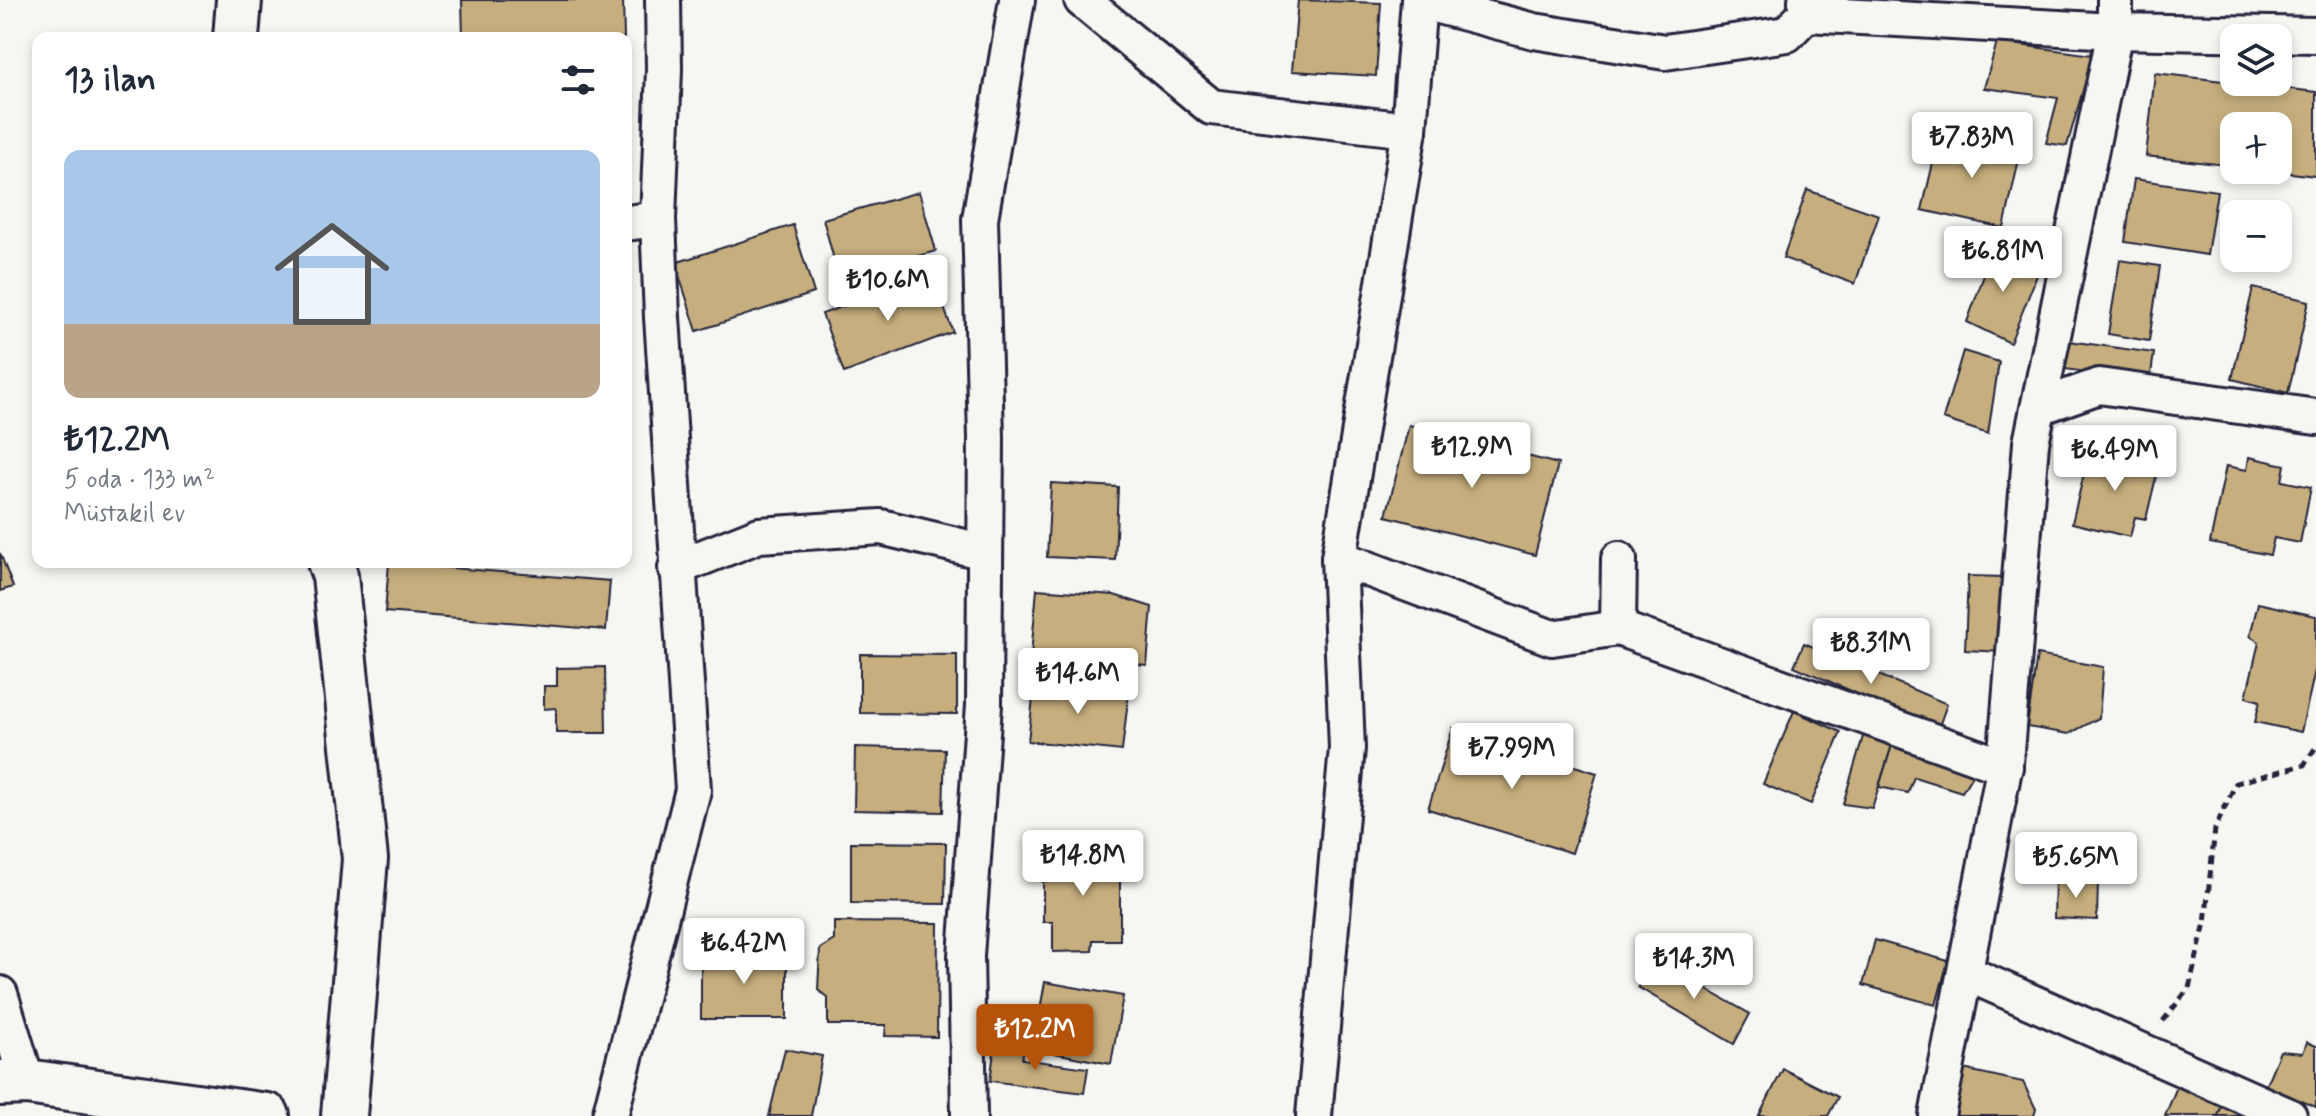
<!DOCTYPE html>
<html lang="tr">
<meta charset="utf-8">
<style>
body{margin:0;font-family:Mynerve,sans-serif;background:#f2f2f3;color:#1f2937;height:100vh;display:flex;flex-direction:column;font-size:30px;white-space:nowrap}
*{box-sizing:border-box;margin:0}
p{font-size:26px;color:#747a83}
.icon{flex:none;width:44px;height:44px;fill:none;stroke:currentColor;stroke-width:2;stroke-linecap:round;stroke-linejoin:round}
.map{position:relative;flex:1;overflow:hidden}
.details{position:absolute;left:32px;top:32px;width:600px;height:536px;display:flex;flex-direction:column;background:#fff;border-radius:16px;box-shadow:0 4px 12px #0003}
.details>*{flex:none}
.fabs{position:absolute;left:2220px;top:24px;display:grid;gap:16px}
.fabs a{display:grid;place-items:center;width:72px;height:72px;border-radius:16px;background:#fff;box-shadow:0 4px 12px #0003;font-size:40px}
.price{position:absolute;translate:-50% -68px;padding:0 18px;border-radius:8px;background:#fff;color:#222;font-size:26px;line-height:52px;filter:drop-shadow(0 2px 4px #0008)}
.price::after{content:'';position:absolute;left:50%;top:48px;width:24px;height:18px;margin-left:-12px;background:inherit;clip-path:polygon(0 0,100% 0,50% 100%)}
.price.active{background:#b45309;color:#fff}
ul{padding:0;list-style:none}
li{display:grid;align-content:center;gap:16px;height:424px;padding:0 32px}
li span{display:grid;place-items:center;height:248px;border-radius:16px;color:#555}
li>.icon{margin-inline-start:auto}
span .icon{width:144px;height:144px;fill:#fffc;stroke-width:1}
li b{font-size:34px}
h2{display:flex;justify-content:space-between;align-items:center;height:96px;padding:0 32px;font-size:34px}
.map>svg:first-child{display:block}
.building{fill:#c6ae7e;stroke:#22223b;stroke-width:2}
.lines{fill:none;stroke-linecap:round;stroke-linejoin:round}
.street-casing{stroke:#22223b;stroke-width:40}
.secondary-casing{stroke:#22223b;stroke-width:50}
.path{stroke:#22223b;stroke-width:5;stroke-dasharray:8 6;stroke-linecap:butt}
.street{stroke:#f6f6f2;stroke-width:34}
.secondary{stroke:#f6f6f2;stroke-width:44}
</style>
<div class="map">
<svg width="2316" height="1116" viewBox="0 0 2316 1116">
<rect width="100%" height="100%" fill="#f6f6f2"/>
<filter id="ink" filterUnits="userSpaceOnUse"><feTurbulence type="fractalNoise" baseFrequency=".0125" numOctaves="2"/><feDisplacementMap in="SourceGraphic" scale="16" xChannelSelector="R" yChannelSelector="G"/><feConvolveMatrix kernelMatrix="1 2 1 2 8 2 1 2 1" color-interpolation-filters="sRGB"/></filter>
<g filter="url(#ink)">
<g class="building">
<polygon points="462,0 623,0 624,38 463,38"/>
<polygon points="1298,0 1381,3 1376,76 1292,71"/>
<polygon points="1997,42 2093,55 2067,146 2046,143 2058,98 1984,88"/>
<polygon points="2155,73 2316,92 2316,176 2266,170 2278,170 2278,126 2234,126 2234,166 2146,156"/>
<polygon points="1940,133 2021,150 2004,228 1922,210"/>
<polygon points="2134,179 2217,191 2207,255 2125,242"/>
<polygon points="1807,190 1879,215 1855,284 1783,258"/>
<polygon points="919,192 936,251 839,278 823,219"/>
<polygon points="793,225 814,293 697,331 675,263"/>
<polygon points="1994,248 2041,265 2010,343 1967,322"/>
<polygon points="2120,260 2160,266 2149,341 2108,334"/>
<polygon points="931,273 953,332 844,373 822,314"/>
<polygon points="2253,288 2309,301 2288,393 2232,379"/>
<polygon points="2069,341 2154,353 2150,381 2065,369"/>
<polygon points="1963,351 1999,362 1988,434 1943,419"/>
<polygon points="1409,425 1558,464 1535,555 1386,516"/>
<polygon points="2090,449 2159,465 2146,519 2135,517 2130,537 2072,523"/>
<polygon points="2249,457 2285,465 2282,481 2311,487 2300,543 2274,538 2270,555 2210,543 2226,466 2247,470"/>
<polygon points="1051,483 1118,487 1115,560 1047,557"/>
<polygon points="0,553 13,587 0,591"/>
<polygon points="389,563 610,581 606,630 385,612"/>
<polygon points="1968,576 2006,577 2003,652 1965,650"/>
<polygon points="1037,589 1114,595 1152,607 1147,665 1031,655"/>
<polygon points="2258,603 2316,616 2316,666 2301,732 2255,722 2260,701 2246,697 2259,642 2250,636"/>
<polygon points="1804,643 1947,704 1938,729 1794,666"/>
<polygon points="860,654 957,655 957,714 860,713"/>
<polygon points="2037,655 2103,667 2099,718 2069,734 2027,727"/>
<polygon points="605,667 606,733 556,733 556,708 544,709 544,686 557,686 557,668"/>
<polygon points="1035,681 1129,691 1122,751 1028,741"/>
<polygon points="1794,711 1841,732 1811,804 1763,784"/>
<polygon points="1453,728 1597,773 1572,853 1428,809"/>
<polygon points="1864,733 1893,742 1872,808 1843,804"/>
<polygon points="1893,742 1977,767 1962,792 1914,777 1908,793 1879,787"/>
<polygon points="855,747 945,749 943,812 854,810"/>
<polygon points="851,842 946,843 945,904 851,903"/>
<polygon points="1054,848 1120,848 1120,940 1093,940 1092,951 1053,952 1053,922 1043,922 1043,881 1053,881"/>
<polygon points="2055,879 2098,881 2097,920 2054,918"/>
<polygon points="834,922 938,923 937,1037 885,1036 886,1025 828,1025 828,998 818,990 820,949 834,940"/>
<polygon points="1875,940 1948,961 1936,1005 1863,985"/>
<rect x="701" y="952" width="86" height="67"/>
<polygon points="1651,958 1750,1014 1734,1044 1638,987"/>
<polygon points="1045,982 1123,996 1111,1064 1033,1049"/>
<polygon points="2307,1042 2316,1046 2316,1107 2265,1087 2280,1051 2303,1053"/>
<polygon points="995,1045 1024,1049 1022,1059 1088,1068 1084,1093 990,1081"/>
<polygon points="785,1049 822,1056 811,1116 769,1116"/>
<polygon points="1783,1069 1838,1097 1828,1116 1759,1116"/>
<polygon points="1963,1069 2023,1082 2036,1109 2034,1116 1954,1116"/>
<polygon points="2178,1084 2223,1102 2218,1116 2165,1116"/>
<polygon points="2223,1102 2250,1116 2218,1116"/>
</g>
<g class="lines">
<defs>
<g id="street">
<polyline points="1082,0 1211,107 1409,130"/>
<polyline points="1806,0 1806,14 2115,31 2316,35"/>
<polyline points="1419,1 1534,31 1665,52 1787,34 1806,14"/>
<polyline points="626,223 658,219"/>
<polyline points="2039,407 2099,386 2316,417"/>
<polyline points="1339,558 1552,638 1618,628"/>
<polyline points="1619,559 1618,628 2005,767"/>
<polyline points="676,568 759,535 881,527 985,552"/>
<polyline points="1966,973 2289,1116"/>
<polyline points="0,994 27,1082"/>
<polyline points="610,1116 693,790 662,317 658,219 664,69 663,0"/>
<polyline points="969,1116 966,956 984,705 986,438 980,219 1017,0"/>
<polyline points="1314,1116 1347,748 1339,558 1409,130 1419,0"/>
<polyline points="1937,1116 2005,764 2031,443 2115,31 2115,0"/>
</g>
<g id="secondary">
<polyline points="236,38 239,0"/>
<polyline points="330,562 335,576 365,859 344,1116"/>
<polyline points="0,1083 27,1082 267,1116"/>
</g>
</defs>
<use href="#street" class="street-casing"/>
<use href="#secondary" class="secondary-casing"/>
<polyline class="path" points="2163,1021 2189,988 2205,923 2215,829 2236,783 2304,765 2316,747"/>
<use href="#street" class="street"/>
<use href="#secondary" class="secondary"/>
</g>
</g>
</svg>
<div class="fabs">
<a><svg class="icon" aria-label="layers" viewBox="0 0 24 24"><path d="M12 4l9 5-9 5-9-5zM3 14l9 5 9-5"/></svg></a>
<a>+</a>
<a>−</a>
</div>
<b class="price" style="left:1972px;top:180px">₺7.83M</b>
<b class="price" style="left:2003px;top:294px">₺6.81M</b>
<b class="price" style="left:888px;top:323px">₺10.6M</b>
<b class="price" style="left:1472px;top:490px">₺12.9M</b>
<b class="price" style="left:2115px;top:493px">₺6.49M</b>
<b class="price" style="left:1871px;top:686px">₺8.31M</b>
<b class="price" style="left:1078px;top:716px">₺14.6M</b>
<b class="price" style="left:1512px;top:791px">₺7.99M</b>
<b class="price" style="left:1083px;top:898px">₺14.8M</b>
<b class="price" style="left:2076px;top:900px">₺5.65M</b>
<b class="price" style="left:744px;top:986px">₺6.42M</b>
<b class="price" style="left:1694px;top:1001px">₺14.3M</b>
<b class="price active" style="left:1035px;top:1072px">₺12.2M</b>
<section class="details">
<h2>13 ilan<svg class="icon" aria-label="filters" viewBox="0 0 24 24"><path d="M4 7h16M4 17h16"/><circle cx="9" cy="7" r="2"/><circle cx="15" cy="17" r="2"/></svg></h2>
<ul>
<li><span style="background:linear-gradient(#a9c7e8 70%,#b9a48a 0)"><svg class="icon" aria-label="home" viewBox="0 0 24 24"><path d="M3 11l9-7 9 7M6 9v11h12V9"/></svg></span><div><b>₺12.2M</b><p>5 oda · 133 m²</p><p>Müstakil ev</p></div></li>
</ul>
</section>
</div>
